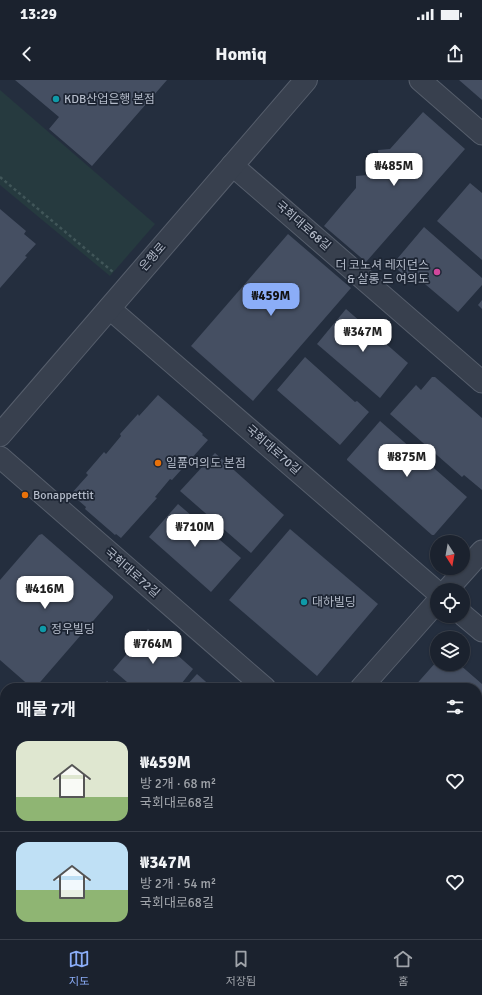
<!DOCTYPE html>
<html lang="ko">
<meta charset="utf-8">
<style>
body{margin:0;font-family:Signika,"Noto Sans KR",sans-serif;background:#282f3a;color:#f1f3f6;height:100vh;display:flex;flex-direction:column;font-size:15px;white-space:nowrap}
*{box-sizing:border-box;margin:0}
p{font-size:13px;color:#a0a4aa}
.icon{flex:none;width:22px;height:22px;fill:none;stroke:currentColor;stroke-width:2;stroke-linecap:round;stroke-linejoin:round}
.map{position:relative;flex:1;overflow:hidden}
.side{position:absolute;left:0px;top:603px;width:482px;height:256px;display:flex;flex-direction:column;background:#1b222e;border-radius:16px 16px 0 0;box-shadow:0 1px 3px #0004,0 0 0 1px #393f4a}
.side>*{flex:none}
.needle{width:26px;rotate:169deg}
.controls{position:absolute;left:430px;top:455px;display:grid;gap:8px}
.controls a{display:grid;place-items:center;width:40px;height:40px;border-radius:50%;background:#1b222e;box-shadow:0 1px 3px #0004,0 0 0 1px #393f4a;font-size:20px}
.price{position:absolute;translate:-50% -34px;padding:0 9px;border-radius:8px;background:#fff;color:#222;font-size:13px;line-height:26px;filter:drop-shadow(0 1px 2px #0008)}
.price::after{content:'';position:absolute;left:50%;top:24px;width:12px;height:9px;margin-left:-6px;background:inherit;clip-path:polygon(0 0,100% 0,50% 100%)}
.price.active{background:#8badf7;color:#111}
ul{padding:0;list-style:none}
li{display:flex;align-items:center;gap:12px;height:100px;padding:0 16px}
li+li{border-top:1px solid #393f4a}
li span{display:grid;place-items:center;flex:none;width:112px;height:80px;border-radius:12px;color:#555}
li>.icon{margin-inline-start:auto}
span .icon{width:48px;height:48px;fill:#fffc;stroke-width:1}
li b{font-size:17px}
h2{display:flex;justify-content:space-between;align-items:center;height:48px;padding:0 16px;font-size:17px}
.status{display:flex;justify-content:space-between;align-items:center;height:28px;padding:0 20px;background:#1b222e;direction:ltr}
.status svg{height:11px;fill:currentColor}
header{display:flex;justify-content:space-between;align-items:center;height:52px;padding:0 16px;background:#1b222e;font-size:18px;font-weight:700}
.menu{display:flex;justify-content:space-around;align-items:center;height:56px;border-top:1px solid #393f4a;background:#1b222e;font-size:11px;color:#a0a4aa}
.menu a{display:grid;justify-items:center;gap:2px}
.menu .active{color:#8badf7}
.map>svg:first-child{display:block}
.green{fill:#263a3f}
.building{fill:#454f62}
.lines{fill:none;stroke-linecap:round;stroke-linejoin:round}
.minor-casing{stroke:#565e6c;stroke-width:23}
.tertiary-casing{stroke:#565e6c;stroke-width:24}
.path{stroke:#415659;stroke-width:2.5;stroke-dasharray:3 3;stroke-linecap:butt}
.minor{stroke:#38404e;stroke-width:21}
.tertiary{stroke:#38404e;stroke-width:22}
.culture-dot{fill:#0f9aa8;stroke:#1d2533;stroke-width:1.5}
.hotel-dot{fill:#d1479c;stroke:#1d2533;stroke-width:1.5}
.food-dot{fill:#e8710a;stroke:#1d2533;stroke-width:1.5}
.labels{text-anchor:middle;dominant-baseline:central;stroke-width:3.5;stroke-linejoin:round;paint-order:stroke}
.poi-label{font-size:12px;fill:#b4bbc9;stroke:#1d2533;text-anchor:start}
.street-label{font-size:12px;fill:#b4bbc9;stroke:#1d2533}
</style>
<div class="status"><b>13:29</b><svg viewBox="0 0 49 12"><path d="M0 12V9h3v3zM5 12V6h3v6zM10 12V3h3v9zM15 12V0h3v12zM26 1h20v11H26zM47 4h2v5h-2z"/></svg></div>
<header><svg class="icon" aria-label="back" viewBox="0 0 24 24"><path d="M15 5l-7 7 7 7"/></svg>Homiq<svg class="icon" aria-label="share" viewBox="0 0 24 24"><path d="M12 15V3M7 8l5-5 5 5M5 13v7h14v-7"/></svg></header>
<div class="map">
<svg width="482" height="859" viewBox="0 0 482 859">
<rect width="100%" height="100%" fill="#242e3e"/>
<polygon class="green" points="0,10 155,144 110,196 0,105"/>
<g class="building">
<polygon points="15,0 167,0 92,86 49,49 59,37"/>
<polygon points="459,0 482,0 482,20"/>
<polygon points="423,32 465,69 366,182 324,146 356,108 356,96 368,95 367,84 379,83 378,70 390,69"/>
<polygon points="470,103 482,113 482,180 437,141"/>
<polygon points="0,129 26,151 24,154 36,164 25,176 27,177 0,208"/>
<polygon points="424,147 482,198 482,205 458,232 419,199 415,204 392,185"/>
<polygon points="288,154 351,208 253,321 191,266"/>
<polygon points="482,220 482,229 478,225"/>
<polygon points="346,229 408,283 380,318 317,264"/>
<polygon points="305,277 355,322 357,321 369,332 340,365 277,310"/>
<polygon points="432,297 435,297 482,338 482,410 464,395 462,397 390,334 416,305 421,310"/>
<polygon points="158,315 203,354 202,355 208,360 172,400 170,399 155,417 157,418 121,458 116,454 115,455 85,429 86,427 71,414 88,395 86,393 104,372 106,374 121,356 120,354 138,334 139,336"/>
<polygon points="380,341 467,417 434,455 432,455 347,380 347,379"/>
<polygon points="215,373 284,435 251,473 180,411"/>
<polygon points="178,424 241,478 211,512 149,457"/>
<polygon points="290,449 378,524 317,596 229,520"/>
<polygon points="42,454 113,516 113,518 35,608 32,608 0,580 0,500 39,455"/>
<polygon points="148,549 193,589 178,608 134,608 113,590"/>
<polygon points="437,581 437,584 459,584 482,604 482,661 477,667 477,608 413,608"/>
<polygon points="197,594 213,608 184,608"/>
<polygon points="107,601 115,608 101,608"/>
<polygon points="482,691 482,760 477,756 477,697"/>
<polygon points="0,704 5,708 5,736 0,741"/>
<polygon points="0,779 5,784 5,854 33,854 29,859 0,859"/>
<polygon points="477,838 482,842 482,859 420,858 424,854 477,854"/>
<polygon points="53,854 110,854 116,859 49,859"/>
<polygon points="205,854 227,854 233,859 202,859"/>
<polygon points="339,854 408,854 412,857 410,859 344,859"/>
</g>
<g class="lines">
<defs>
<g id="minor">
<polyline points="420,0 482,54"/>
<polyline points="232,85 482,302"/>
<polyline points="109,228 437,512"/>
<polyline points="0,377 265,608"/>
<polyline points="447,510 482,471"/>
<polyline points="463,535 482,551"/>
<polyline points="361,608 437,522"/>
<polyline points="0,627 5,631"/>
<polyline points="477,792 482,797"/>
<polyline points="261,854 267,859"/>
</g>
<polyline id="tertiary" points="0,355 306,0"/>
</defs>
<use href="#minor" class="minor-casing"/>
<use href="#tertiary" class="tertiary-casing"/>
<polyline class="path" points="0,97 113,192"/>
<use href="#minor" class="minor"/>
<use href="#tertiary" class="tertiary"/>
</g>
<g class="culture-dot">
<circle cx="56" cy="19" r="4"/>
<circle cx="304" cy="522" r="4"/>
<circle cx="43" cy="549" r="4"/>
</g>
<circle class="hotel-dot" cx="437" cy="192" r="4"/>
<g class="food-dot">
<circle cx="158" cy="383" r="4"/>
<circle cx="25" cy="415" r="4"/>
</g>
<g class="labels">
<g class="poi-label">
<text x="64" y="19">KDB산업은행 본점</text>
<text x="429" y="185" text-anchor="end">더 코노셔 레지던스<tspan x="429" dy="14">&amp; 살롱 드 여의도</tspan></text>
<text x="166" y="383">일품여의도 본점</text>
<text x="33" y="415">Bonappettit</text>
<text x="312" y="522">대하빌딩</text>
<text x="51" y="549">정우빌딩</text>
</g>
<g class="street-label">
<text transform="translate(303 146) rotate(41)">국회대로68길</text>
<text transform="translate(153 177) rotate(-49)">은행로</text>
<text transform="translate(273 370) rotate(41)">국회대로70길</text>
<text transform="translate(132 493) rotate(41)">국회대로72길</text>
</g>
</g>
</svg>
<div class="controls">
<a><svg class="needle" viewBox="-14 -14 28 28"><path d="M0-13l5 13h-10z" fill="#e53935"/><path d="M0 13l5-13h-10z" fill="#a0a4aa"/></svg></a>
<a><svg class="icon" aria-label="locate" viewBox="0 0 24 24"><circle cx="12" cy="12" r="6"/><path d="M12 2v4M12 18v4M2 12h4M18 12h4"/></svg></a>
<a><svg class="icon" aria-label="layers" viewBox="0 0 24 24"><path d="M12 4l9 5-9 5-9-5zM3 14l9 5 9-5"/></svg></a>
</div>
<b class="price" style="left:394px;top:107px">₩485M</b>
<b class="price active" style="left:271px;top:237px">₩459M</b>
<b class="price" style="left:363px;top:273px">₩347M</b>
<b class="price" style="left:407px;top:398px">₩875M</b>
<b class="price" style="left:195px;top:468px">₩710M</b>
<b class="price" style="left:45px;top:530px">₩416M</b>
<b class="price" style="left:153px;top:585px">₩764M</b>
<section class="side">
<h2>매물 7개<svg class="icon" aria-label="filters" viewBox="0 0 24 24"><path d="M4 7h16M4 17h16"/><circle cx="9" cy="7" r="2"/><circle cx="15" cy="17" r="2"/></svg></h2>
<ul>
<li><span style="background:linear-gradient(#dfe7d0 70%,#8fb573 0)"><svg class="icon" aria-label="home" viewBox="0 0 24 24"><path d="M3 11l9-7 9 7M6 9v11h12V9"/></svg></span><div><b>₩459M</b><p>방 2개 · 68 m²</p><p>국회대로68길</p></div><svg class="icon" aria-label="heart" viewBox="0 0 24 24"><path d="M12 20l-8-8c-3-5 5-10 8-4 3-6 11-1 8 4z"/></svg></li>
<li><span style="background:linear-gradient(#bfe0f5 60%,#8fb573 0)"><svg class="icon" aria-label="home" viewBox="0 0 24 24"><path d="M3 11l9-7 9 7M6 9v11h12V9"/></svg></span><div><b>₩347M</b><p>방 2개 · 54 m²</p><p>국회대로68길</p></div><svg class="icon" aria-label="heart" viewBox="0 0 24 24"><path d="M12 20l-8-8c-3-5 5-10 8-4 3-6 11-1 8 4z"/></svg></li>
</ul>
</section>
</div>
<nav class="menu">
<a class="active"><svg class="icon" aria-label="map" viewBox="0 0 24 24"><path d="M3 6l6-2 6 2 6-2v14l-6 2-6-2-6 2zM9 4v14M15 6v14"/></svg>지도</a>
<a><svg class="icon" aria-label="saved" viewBox="0 0 24 24"><path d="M7 4h10v16l-5-4-5 4z"/></svg>저장됨</a>
<a><svg class="icon" aria-label="home" viewBox="0 0 24 24"><path d="M3 11l9-7 9 7M6 9v11h12V9"/></svg>홈</a>
</nav>
